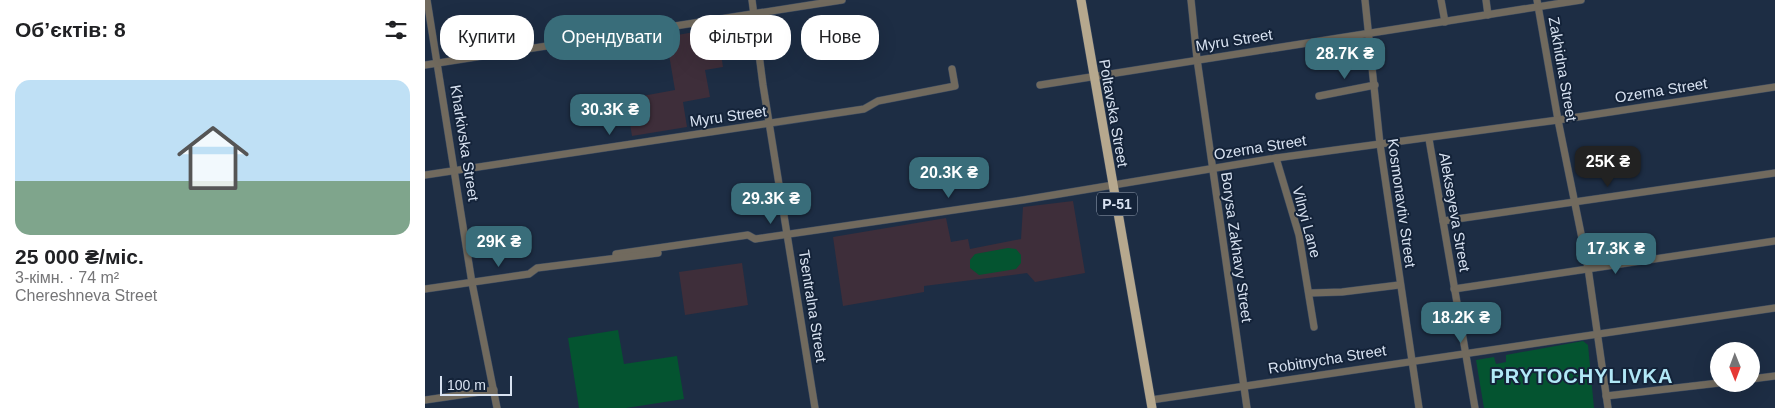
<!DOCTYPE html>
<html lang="uk">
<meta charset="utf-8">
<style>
body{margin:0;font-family:Arial,sans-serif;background:#f6f6f6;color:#202124;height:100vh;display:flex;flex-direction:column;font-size:19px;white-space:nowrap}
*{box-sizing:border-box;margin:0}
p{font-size:16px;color:#757577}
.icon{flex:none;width:28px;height:28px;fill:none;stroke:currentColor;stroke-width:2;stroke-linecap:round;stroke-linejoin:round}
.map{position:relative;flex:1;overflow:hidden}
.drawer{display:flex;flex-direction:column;background:#fff;width:425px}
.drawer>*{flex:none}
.top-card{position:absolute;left:15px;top:15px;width:475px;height:45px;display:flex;gap:10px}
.needle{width:32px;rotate:179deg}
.fabs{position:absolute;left:1285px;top:342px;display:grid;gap:10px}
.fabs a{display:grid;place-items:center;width:50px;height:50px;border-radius:50%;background:#fff;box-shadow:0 5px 20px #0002;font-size:25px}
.scale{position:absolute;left:15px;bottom:12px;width:72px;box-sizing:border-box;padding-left:5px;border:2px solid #d8e2f1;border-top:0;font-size:14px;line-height:18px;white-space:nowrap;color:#d8e2f1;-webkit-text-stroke:4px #142339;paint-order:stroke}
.price{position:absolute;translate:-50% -42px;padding:0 11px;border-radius:10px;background:#396d7a;color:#fff;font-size:16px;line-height:32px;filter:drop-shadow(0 1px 2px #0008)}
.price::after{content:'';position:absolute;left:50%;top:30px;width:15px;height:11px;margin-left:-8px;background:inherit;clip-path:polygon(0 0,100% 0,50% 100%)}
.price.on{background:#222;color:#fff}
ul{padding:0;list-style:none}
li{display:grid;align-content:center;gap:10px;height:265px;padding:0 15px}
li span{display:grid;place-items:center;height:155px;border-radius:15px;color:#555}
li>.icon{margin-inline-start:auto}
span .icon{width:90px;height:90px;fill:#fffc;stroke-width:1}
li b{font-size:21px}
h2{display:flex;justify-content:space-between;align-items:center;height:60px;padding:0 15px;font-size:21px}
.pill{padding:0 18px;border-radius:20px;background:#fff;box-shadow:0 5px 20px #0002;font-size:18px;line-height:45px}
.pill.on{background:#396d7a;color:#fff}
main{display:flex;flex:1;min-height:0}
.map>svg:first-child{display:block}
.education{fill:#3e2e3a}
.green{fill:#045430}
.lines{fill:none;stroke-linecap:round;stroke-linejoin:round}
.minor-casing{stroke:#3b4a60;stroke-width:8}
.major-casing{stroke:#3b4a60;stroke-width:10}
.minor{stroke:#716a5e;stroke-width:7}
.major{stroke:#b6a88e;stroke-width:9}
.labels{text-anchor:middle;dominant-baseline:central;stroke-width:4;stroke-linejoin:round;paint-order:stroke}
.shield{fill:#142339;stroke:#9da9ba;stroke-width:1}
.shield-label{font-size:14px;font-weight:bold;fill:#d8e2f1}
.street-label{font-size:15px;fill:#d8e2f1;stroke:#142339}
.district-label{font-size:20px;font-weight:bold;letter-spacing:1px;fill:#b1e8f7;stroke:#142339}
</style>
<main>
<section class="drawer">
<h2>Об’єктів: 8<svg class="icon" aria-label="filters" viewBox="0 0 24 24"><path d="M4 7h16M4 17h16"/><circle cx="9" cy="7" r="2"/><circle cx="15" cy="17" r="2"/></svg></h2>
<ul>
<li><span style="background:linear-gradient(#bfe0f5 65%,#7fa58c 0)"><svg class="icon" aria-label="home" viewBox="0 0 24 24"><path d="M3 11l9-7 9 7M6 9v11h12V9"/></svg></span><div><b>25 000 ₴/міс.</b><p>3-кімн. · 74 m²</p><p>Chereshneva Street</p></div></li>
</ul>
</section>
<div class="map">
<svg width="1350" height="408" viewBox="0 0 1350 408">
<rect width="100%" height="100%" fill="#1d2d44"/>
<g class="education">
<polygon points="292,28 298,67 280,70 285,97 258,102 262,127 207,136 201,99 250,90 241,37"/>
<polygon points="648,201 660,273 610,282 602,273 499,286 499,292 418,306 408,237 521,218 526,242 543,239 545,249 596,239 598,207"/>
<polygon points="317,263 323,305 260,315 254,272"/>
</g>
<g class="green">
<polygon points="583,248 591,249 596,255 596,263 591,269 554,275 545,268 545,260 550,254"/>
<polygon points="193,330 199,364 252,356 259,399 201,408 154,408 143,338"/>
<polygon points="1158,341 1163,345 1169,408 1059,408 1051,360 1069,357 1071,364 1081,362 1081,355"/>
</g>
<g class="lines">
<defs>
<g id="minor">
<polyline points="2,0 47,283 72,408"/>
<polyline points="327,0 338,85 390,408"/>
<polyline points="766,0 772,59 822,408"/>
<polyline points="940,0 955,144 994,408"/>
<polyline points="1016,0 1020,22"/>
<polyline points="1061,0 1063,15"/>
<polyline points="1112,0 1133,120 1163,268 1183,408"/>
<polyline points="0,65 417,0"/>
<polyline points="615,85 1156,0"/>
<polyline points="894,96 950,85"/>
<polyline points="1004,139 1050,408"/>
<polyline points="851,158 874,235 889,327"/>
<polyline points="0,175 439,109 453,101 530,86 527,69"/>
<polyline points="1018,221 1350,173"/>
<polyline points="191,257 191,254 323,235 330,239 598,200 851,158 1133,120 1350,87"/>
<polyline points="0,289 104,274 112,268 233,253"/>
<polyline points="1029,289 1350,241"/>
<polyline points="885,293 917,292 974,285"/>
<polyline points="1326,379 1350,376"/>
<polyline points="1181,396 1294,383"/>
<polyline points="0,400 69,390"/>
<polyline points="726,400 1350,308"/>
</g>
<polyline id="major" points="656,0 727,408"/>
</defs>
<use href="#minor" class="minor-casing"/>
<use href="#major" class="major-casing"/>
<use href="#minor" class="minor"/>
<use href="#major" class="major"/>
</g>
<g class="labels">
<rect class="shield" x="672" y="192.5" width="40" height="23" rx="4"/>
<g class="shield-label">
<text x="692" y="204">Р-51</text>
</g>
<g class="street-label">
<text transform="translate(809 40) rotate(-9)">Myru Street</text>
<text transform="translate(1138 69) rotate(80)">Zakhidna Street</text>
<text transform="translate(1236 90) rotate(-9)">Ozerna Street</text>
<text transform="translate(689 113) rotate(80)">Poltavska Street</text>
<text transform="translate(303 116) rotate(-8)">Myru Street</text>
<text transform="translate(40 143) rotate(81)">Kharkivska Street</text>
<text transform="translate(835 147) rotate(-9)">Ozerna Street</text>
<text transform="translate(977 203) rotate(82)">Kosmonavtiv Street</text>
<text transform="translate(1030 212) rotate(80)">Alekseyeva Street</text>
<text transform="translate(882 222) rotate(75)">Vilnyi Lane</text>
<text transform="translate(812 247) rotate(82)">Borysa Zakhavy Street</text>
<text transform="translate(388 306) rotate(81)">Tsentralna Street</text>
<text transform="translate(902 359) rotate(-9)">Robitnycha Street</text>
</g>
<g class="district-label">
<text x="1157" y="376">PRYTOCHYLIVKA</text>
</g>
</g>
</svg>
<div class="fabs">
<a><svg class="needle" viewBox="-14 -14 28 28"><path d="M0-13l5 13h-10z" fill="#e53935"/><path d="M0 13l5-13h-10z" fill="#757577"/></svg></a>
</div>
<div class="scale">100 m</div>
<b class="price" style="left:920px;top:80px">28.7K ₴</b>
<b class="price" style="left:185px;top:136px">30.3K ₴</b>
<b class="price on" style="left:1183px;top:188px">25K ₴</b>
<b class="price" style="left:524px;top:199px">20.3K ₴</b>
<b class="price" style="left:346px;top:225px">29.3K ₴</b>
<b class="price" style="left:74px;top:268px">29K ₴</b>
<b class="price" style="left:1191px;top:275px">17.3K ₴</b>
<b class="price" style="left:1036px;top:344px">18.2K ₴</b>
<div class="top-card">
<a class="pill">Купити</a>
<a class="pill on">Орендувати</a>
<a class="pill">Фільтри</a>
<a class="pill">Нове</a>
</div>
</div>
</main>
